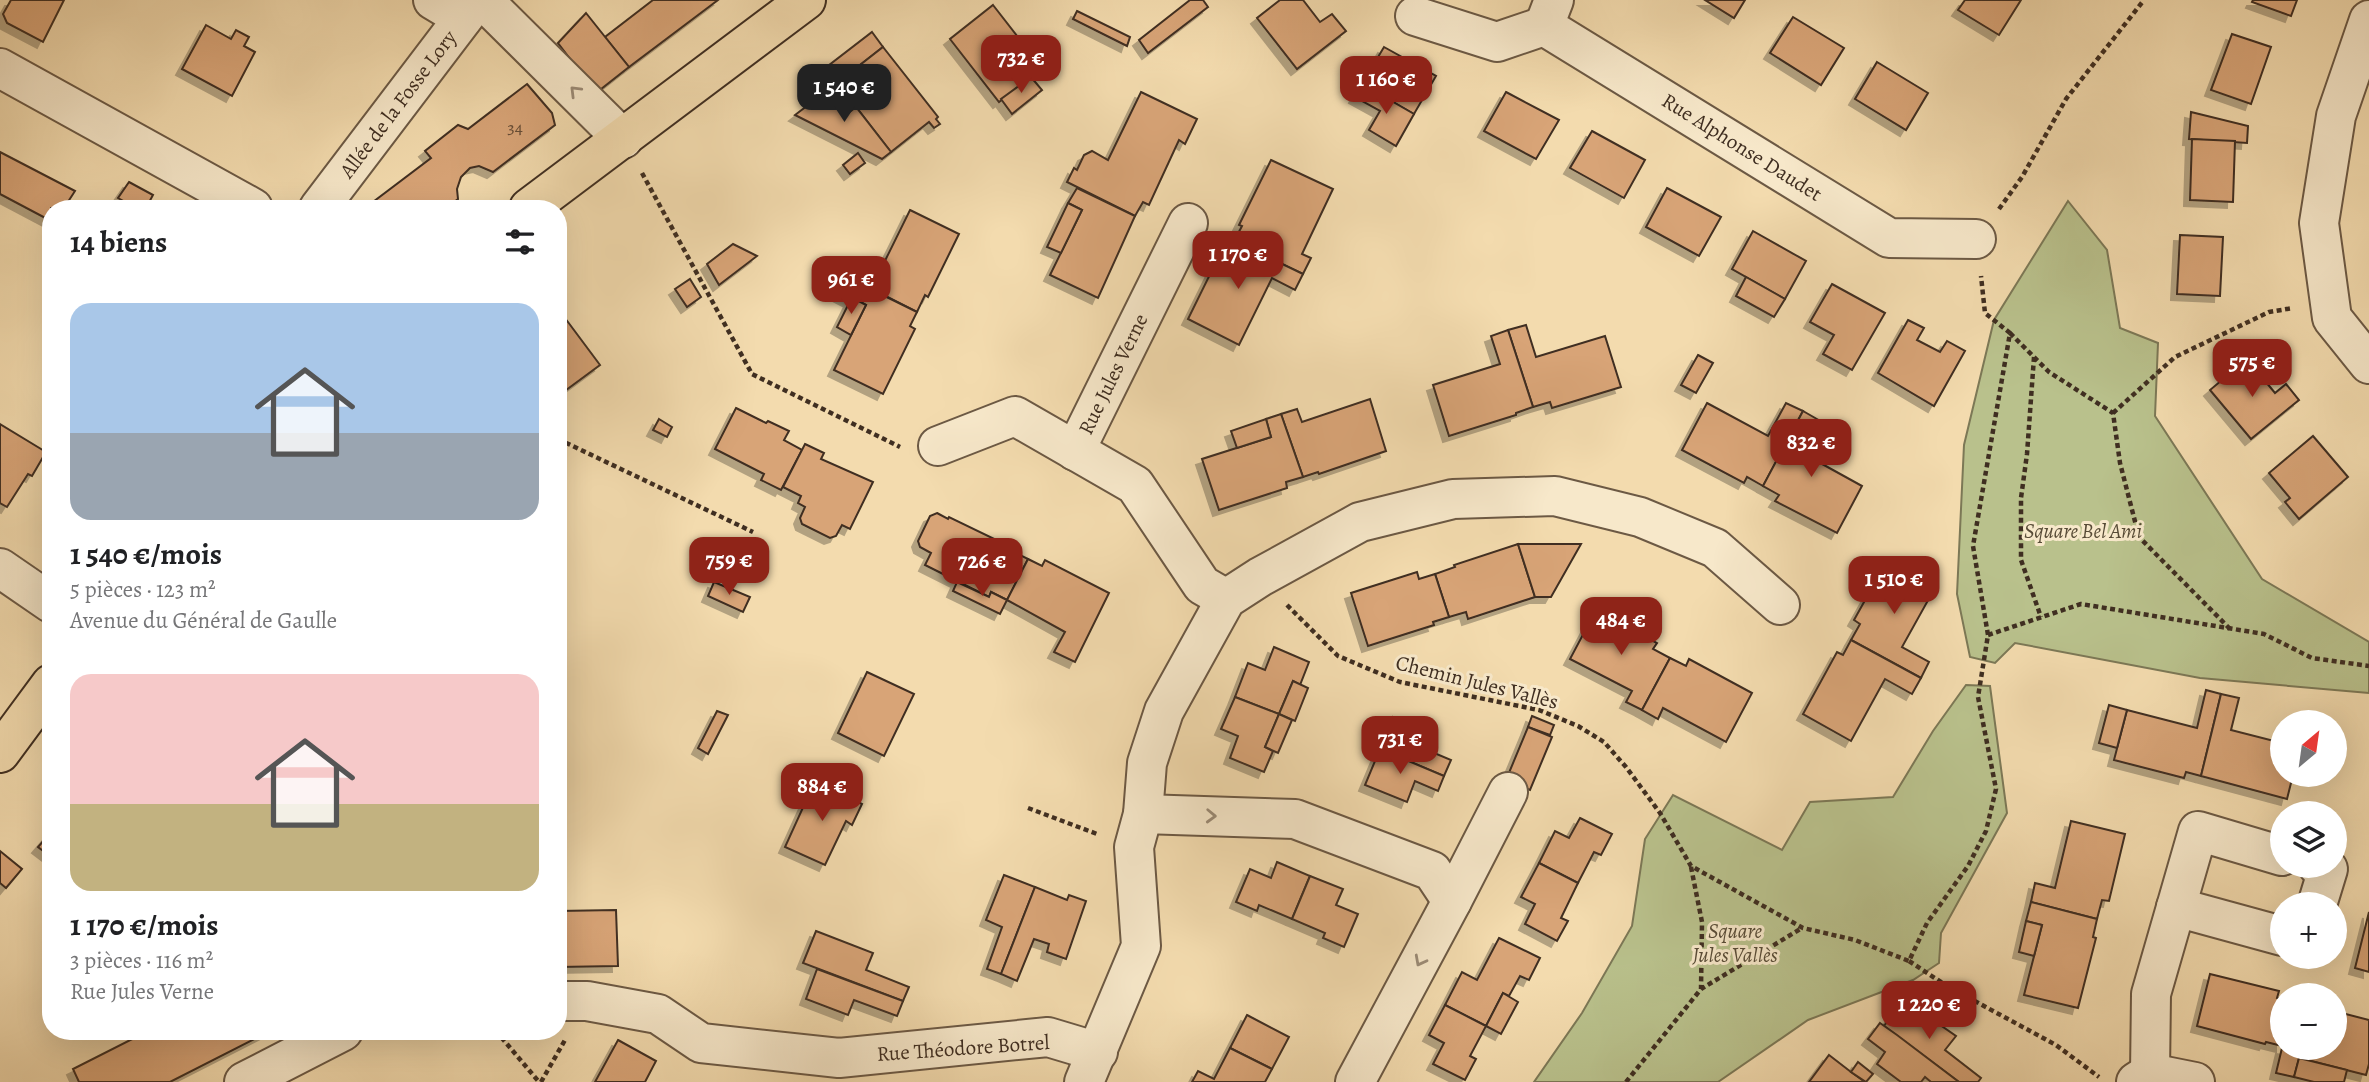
<!DOCTYPE html>
<html lang="fr">
<meta charset="utf-8">
<style>
body{margin:0;font-family:Alegreya,serif;background:#f2f2f2;color:#202124;height:100vh;display:flex;flex-direction:column;font-size:26px;white-space:nowrap}
*{box-sizing:border-box;margin:0}
p{font-size:23px;color:#757577}
.icon{flex:none;width:38px;height:38px;fill:none;stroke:currentColor;stroke-width:2;stroke-linecap:round;stroke-linejoin:round}
.map{position:relative;flex:1;overflow:hidden}
.drawer{position:absolute;left:42px;top:200px;width:525px;height:840px;display:flex;flex-direction:column;background:#fff;border-radius:28px;box-shadow:0 7px 28px #0002}
.drawer>*{flex:none}
.needle{width:46px;rotate:29deg}
.fabs{position:absolute;left:2270px;top:710px;display:grid;gap:14px}
.fabs a{display:grid;place-items:center;width:77px;height:77px;border-radius:50%;background:#fff;box-shadow:0 7px 28px #0002;font-size:35px}
.price{position:absolute;translate:-50% -60px;padding:0 16px;border-radius:14px;background:#8f2418;color:#fff;font-size:23px;line-height:46px;filter:drop-shadow(0 2px 4px #0008)}
.price::after{content:'';position:absolute;left:50%;top:42px;width:21px;height:16px;margin-left:-10px;background:inherit;clip-path:polygon(0 0,100% 0,50% 100%)}
.price.on{background:#222;color:#fff}
ul{padding:0;list-style:none}
li{display:grid;align-content:center;gap:14px;height:371px;padding:0 28px}
li span{display:grid;place-items:center;height:217px;border-radius:21px;color:#555}
li>.icon{margin-inline-start:auto}
span .icon{width:126px;height:126px;fill:#fffc;stroke-width:1}
li b{font-size:30px}
h2{display:flex;justify-content:space-between;align-items:center;height:84px;padding:0 28px;font-size:30px}
.map>svg:first-child{display:block}
.green{fill:#b9c18c;stroke:#7c7856;stroke-width:2}
.building{fill:#d8a477;stroke:#3f2e21;stroke-width:2;filter:url(#shadow)}
.lines{fill:none;stroke-linecap:round;stroke-linejoin:round}
.minor-casing{stroke:#6c5944;stroke-width:42}
.major-casing{stroke:#3f2e21;stroke-width:42}
.path{stroke:#3f2e21;stroke-width:4.5;stroke-dasharray:5 3.5;stroke-linecap:butt}
.minor{stroke:#f7e8ca;stroke-width:38}
.major{stroke:#f3dbae;stroke-width:38}
.oneway{stroke:#9b8b76}
.labels{text-anchor:middle;dominant-baseline:central;stroke-width:6;stroke-linejoin:round;paint-order:stroke}
.number-label{font-size:18px;fill:#654c36}
.street-label{font-size:21px;fill:#3f2e21;stroke:#f7e8ca}
.park-label{font-size:21px;font-style:italic;fill:#574b36;stroke:#f7e8ca}
</style>
<div class="map">
<svg width="2369" height="1082" viewBox="0 0 2369 1082">
<defs>
<filter id="shadow"><feDropShadow dx="-6" dy="6" stdDeviation="0" flood-color="#0004"/></filter>
</defs>
<rect width="100%" height="100%" fill="#f3dbae"/>
<filter id="stains"><feTurbulence type="fractalNoise" baseFrequency=".00286" numOctaves="4"/><feColorMatrix values="0 0 0 0 .2 0 0 0 0 .09 0 0 0 0 .02 0 0 0 .5 -.17"/></filter>
<radialGradient id="worn" r=".72"><stop offset=".6" stop-color="#630" stop-opacity="0"/><stop offset="1" stop-color="#630" stop-opacity=".3"/></radialGradient>
<g class="green">
<polygon points="2068,201 2107,250 2120,328 2158,343 2155,416 2262,579 2369,642 2369,693 2200,678 2015,643 1995,663 1970,657 1957,594 1964,445 1994,320"/>
<polygon points="1966,685 1990,686 2007,813 1941,933 1939,963 1913,980 1808,1020 1718,1082 1534,1082 1582,1013 1632,926 1645,839 1673,795 1782,850 1810,802 1893,797 1933,731"/>
</g>
<g class="building">
<polygon points="11,0 64,0 43,42 7,23 3,14"/>
<polygon points="653,0 718,0 629,67 605,37"/>
<polygon points="1190,0 1203,0 1208,7 1148,53 1139,40"/>
<polygon points="1280,0 1303,0 1320,22 1332,14 1346,31 1297,69 1257,18"/>
<polygon points="1705,0 1745,0 1734,18"/>
<polygon points="1965,0 2021,0 1999,35 1958,10"/>
<polygon points="2253,0 2297,0 2291,16 2252,2"/>
<polygon points="993,5 1042,68 999,102 950,39"/>
<polygon points="1077,11 1130,37 1127,46 1073,19"/>
<polygon points="586,13 629,67 596,93 558,43"/>
<polygon points="1793,17 1844,48 1821,85 1770,53"/>
<polygon points="206,25 231,39 236,30 249,37 244,46 255,52 232,96 182,69"/>
<polygon points="872,32 883,47 836,84 824,69"/>
<polygon points="2232,34 2271,47 2251,104 2211,90"/>
<polygon points="883,47 938,117 936,119 940,124 934,128 929,122 891,152 856,107 847,114 828,90"/>
<polygon points="1384,47 1436,76 1414,114 1362,84"/>
<polygon points="1877,62 1928,93 1906,130 1855,99"/>
<polygon points="1031,77 1042,90 1012,114 1001,99"/>
<polygon points="527,84 552,113 555,125 493,172 479,166 470,168 461,177 457,189 458,199 446,208 365,208 431,158 425,151 458,125 468,129"/>
<polygon points="1362,84 1414,114 1396,146 1369,130 1380,111 1355,97"/>
<polygon points="828,90 847,114 856,107 891,152 882,159 795,115"/>
<polygon points="1141,92 1197,119 1185,144 1179,140 1149,205 1143,202 1135,216 1067,182 1074,168 1077,170 1084,155 1092,151 1108,160"/>
<polygon points="1506,92 1559,120 1536,159 1484,131"/>
<polygon points="2191,112 2248,126 2247,143 2189,139"/>
<polygon points="1592,131 1645,160 1624,198 1570,168"/>
<polygon points="2192,139 2235,141 2233,202 2190,200"/>
<polygon points="0,152 75,191 64,208 51,208 51,221 0,194"/>
<polygon points="858,153 865,163 850,174 843,165"/>
<polygon points="1271,160 1333,189 1302,254 1311,258 1303,274 1234,241 1242,226 1239,225"/>
<polygon points="129,182 153,195 146,208 136,208 118,198"/>
<polygon points="1077,188 1135,216 1098,298 1050,275 1082,210 1068,203"/>
<polygon points="1667,188 1721,217 1699,256 1646,227"/>
<polygon points="1068,203 1082,210 1061,253 1047,247"/>
<polygon points="910,210 959,234 928,297 925,295 917,312 858,282 866,266 879,273"/>
<polygon points="1753,231 1806,261 1785,299 1732,269"/>
<polygon points="2180,235 2223,237 2220,296 2177,294"/>
<polygon points="1234,241 1303,274 1295,290 1272,278 1239,345 1188,319 1221,252 1227,256"/>
<polygon points="733,244 757,256 719,285 707,264"/>
<polygon points="842,275 917,312 910,326 915,329 883,394 834,370 866,305 855,299 850,301 833,292"/>
<polygon points="1746,277 1785,299 1774,317 1736,296"/>
<polygon points="690,279 701,297 687,307 675,289"/>
<polygon points="1832,284 1885,313 1852,370 1823,354 1834,335 1810,322"/>
<polygon points="855,299 866,305 851,335 837,327 850,301"/>
<polygon points="562,314 600,365 558,396 558,317"/>
<polygon points="1908,320 1924,328 1917,340 1940,352 1947,341 1965,351 1934,406 1878,373"/>
<polygon points="1526,325 1536,357 1605,336 1621,387 1552,408 1550,402 1533,407 1508,330"/>
<polygon points="1508,330 1533,407 1516,413 1516,415 1449,436 1433,385 1500,364 1491,336"/>
<polygon points="1698,355 1713,363 1696,393 1681,385"/>
<polygon points="2247,359 2275,393 2286,384 2299,400 2251,439 2210,390"/>
<polygon points="1370,399 1386,451 1319,474 1318,472 1303,477 1281,414 1297,409 1302,422"/>
<polygon points="1707,403 1768,436 1786,403 1803,411 1763,486 1747,477 1744,483 1682,450"/>
<polygon points="736,408 766,423 768,421 789,431 784,440 802,450 781,490 761,480 764,474 715,449"/>
<polygon points="1803,411 1836,430 1830,440 1816,432 1804,454 1862,486 1837,533 1775,501 1779,495 1763,486"/>
<polygon points="1281,414 1303,477 1286,482 1287,488 1219,510 1202,459 1271,437 1266,419"/>
<polygon points="659,419 672,427 667,437 653,430"/>
<polygon points="1266,419 1271,437 1237,448 1231,431"/>
<polygon points="0,424 46,452 32,476 28,474 7,507 0,503"/>
<polygon points="2313,436 2348,477 2299,519 2285,502 2290,498 2269,473"/>
<polygon points="805,444 824,453 821,459 873,482 850,529 842,525 836,536 830,538 802,524 800,518 805,507 798,503 801,496 783,487"/>
<polygon points="937,513 948,519 949,517 1013,548 1012,551 1028,559 1007,600 991,592 989,597 925,565 931,553 920,547 918,541 930,516"/>
<polygon points="1518,544 1535,597 1468,619 1466,612 1449,617 1435,574 1455,567 1454,565"/>
<polygon points="1518,544 1581,544 1551,597 1535,597"/>
<polygon points="1028,559 1042,566 1045,560 1109,593 1075,662 1054,652 1065,632 1007,600"/>
<polygon points="1888,559 1936,586 1902,647 1929,662 1921,678 1851,640 1860,624 1854,620"/>
<polygon points="1417,572 1419,579 1435,574 1449,617 1433,622 1434,625 1368,646 1351,593"/>
<polygon points="714,582 750,597 743,612 708,596"/>
<polygon points="957,582 989,597 991,592 1007,600 1000,614 953,591"/>
<polygon points="1596,610 1657,643 1653,649 1670,658 1642,710 1626,702 1632,691 1570,659"/>
<polygon points="1851,640 1921,678 1912,694 1885,679 1851,741 1803,714 1837,652 1843,655"/>
<polygon points="1274,647 1309,662 1300,685 1293,681 1279,714 1235,697 1248,663 1265,670"/>
<polygon points="1670,658 1686,666 1689,659 1752,693 1726,742 1663,708 1658,719 1642,710"/>
<polygon points="867,672 914,694 884,756 838,733"/>
<polygon points="1293,681 1308,688 1295,721 1279,714"/>
<polygon points="2206,690 2221,694 2201,776 2186,772 2184,778 2114,760 2127,710 2197,728"/>
<polygon points="2221,694 2239,698 2231,730 2282,743 2282,775 2293,775 2287,799 2201,776"/>
<polygon points="1235,697 1279,714 1265,747 1273,751 1264,772 1230,758 1238,736 1221,729"/>
<polygon points="2109,705 2127,710 2117,748 2099,743"/>
<polygon points="717,711 728,715 708,754 698,748"/>
<polygon points="1279,714 1292,720 1278,753 1265,747"/>
<polygon points="1532,716 1554,725 1550,735 1528,727"/>
<polygon points="1393,717 1434,734 1427,750 1451,760 1444,776 1380,749"/>
<polygon points="1528,727 1552,737 1530,790 1506,780"/>
<polygon points="1380,749 1444,776 1438,791 1415,781 1407,802 1365,785"/>
<polygon points="815,781 862,804 852,825 846,821 825,865 785,847"/>
<polygon points="1580,818 1612,834 1601,855 1594,852 1578,883 1539,863 1555,831 1569,838"/>
<polygon points="2071,821 2125,834 2109,901 2102,900 2097,919 2031,902 2035,883 2055,888"/>
<polygon points="51,832 51,857 38,847"/>
<polygon points="0,851 22,869 6,888 0,883"/>
<polygon points="1277,862 1310,876 1292,919 1259,905 1257,911 1236,902 1250,869 1271,878"/>
<polygon points="1539,863 1578,883 1561,918 1568,921 1557,941 1525,924 1535,904 1521,897"/>
<polygon points="1004,875 1035,887 1001,974 987,969 1002,927 986,920"/>
<polygon points="1310,876 1343,889 1336,905 1358,914 1344,947 1323,938 1325,933 1292,919"/>
<polygon points="1035,887 1067,900 1069,895 1086,901 1066,959 1047,952 1049,944 1034,939 1017,981 1001,974"/>
<polygon points="2031,902 2097,919 2093,937 2096,938 2078,1008 2024,995 2042,925 2026,921"/>
<polygon points="616,910 618,966 558,967 558,911"/>
<polygon points="2369,912 2369,972 2355,968"/>
<polygon points="2026,921 2042,925 2034,956 2019,952"/>
<polygon points="816,931 873,953 866,970 909,987 903,1001 803,963"/>
<polygon points="1499,938 1540,958 1529,980 1520,976 1509,996 1503,993 1486,1026 1445,1005 1462,972 1477,980"/>
<polygon points="817,969 903,1001 897,1016 854,1000 848,1015 806,999"/>
<polygon points="2210,974 2279,991 2277,998 2282,999 2282,1046 2266,1042 2265,1044 2197,1026"/>
<polygon points="1503,993 1518,1002 1501,1034 1486,1026"/>
<polygon points="1904,1000 1956,1036 1945,1050 1981,1078 1978,1082 1959,1082 1884,1026"/>
<polygon points="1445,1005 1486,1026 1470,1056 1476,1059 1465,1080 1433,1064 1444,1043 1429,1035"/>
<polygon points="2334,1011 2369,1020 2369,1064 2366,1075 2299,1058 2301,1051 2290,1048 2334,1048"/>
<polygon points="1247,1015 1289,1037 1272,1069 1230,1048"/>
<polygon points="1880,1023 1897,1035 1959,1082 1931,1082 1925,1077 1921,1082 1901,1082 1877,1064 1885,1052 1868,1039"/>
<polygon points="148,1031 270,1031 170,1082 79,1082 73,1069"/>
<polygon points="618,1040 656,1061 645,1082 595,1082"/>
<polygon points="1230,1048 1272,1069 1265,1082 1192,1082 1198,1071 1214,1079"/>
<polygon points="2282,1048 2301,1051 2294,1077 2276,1073"/>
<polygon points="1829,1055 1851,1072 1865,1082 1809,1082"/>
<polygon points="2299,1058 2347,1070 2344,1082 2314,1082 2294,1077"/>
<polygon points="1858,1062 1873,1074 1866,1082 1851,1072"/>
</g>
<g class="lines">
<defs>
<g id="minor">
<polyline points="433,0 463,18"/>
<polyline points="483,0 623,139"/>
<polyline points="1554,0 1544,26 1889,238 1976,239"/>
<polyline points="1415,16 1497,42 1544,26"/>
<polyline points="2369,20 2336,116 2319,223 2332,318 2369,364"/>
<polyline points="0,68 253,208"/>
<polyline points="319,208 477,0"/>
<polyline points="938,446 1015,416 1135,485 1202,585 1226,599"/>
<polyline points="1075,451 1188,223"/>
<polyline points="0,568 51,603"/>
<polyline points="1143,814 1295,819 1432,871 1452,901"/>
<polyline points="2317,905 2328,869 2318,866"/>
<polyline points="2176,907 2282,936"/>
<polyline points="558,1001 587,1001 658,1014 701,1043 839,1058 1048,1037 1098,1052"/>
<polyline points="2150,1073 2151,994 2198,831 2282,856"/>
<polyline points="244,1082 343,1031"/>
<polyline points="1084,1082 1141,946 1134,847 1143,814 1147,763 1164,711 1226,599 1260,577 1360,522 1453,499 1555,496 1640,517 1715,548 1780,605"/>
<polyline points="1355,1082 1452,901 1508,792"/>
<polyline points="2136,1082 2150,1073 2195,1082"/>
</g>
<g id="major">
<polyline points="529,208 806,0"/>
<polyline points="0,753 51,684"/>
</g>
</defs>
<use href="#minor" class="minor-casing"/>
<use href="#major" class="major-casing"/>
<g class="path">
<polyline points="642,173 752,374 900,447"/>
<polyline points="1999,209 2022,177 2066,99 2144,0"/>
<polyline points="2010,333 2049,372 2113,413 2120,463 2139,537 2231,630"/>
<polyline points="2034,357 2027,454 2021,498 2021,560 2041,617"/>
<polyline points="2113,413 2175,357 2269,312 2293,308"/>
<polyline points="558,439 753,532"/>
<polyline points="1287,605 1338,656 1400,682 1539,710 1578,726 1604,742 1626,767 1660,813 1691,866 1803,928 1855,940 1909,961 1927,923 1968,866 1986,831 1996,789 1978,697 1988,635 1973,546 2010,333 1985,313 1981,276"/>
<polyline points="1988,635 2081,604 2264,634 2312,658 2369,666"/>
<polyline points="1028,808 1097,834"/>
<polyline points="1691,867 1702,922 1701,989"/>
<polyline points="1909,961 1947,986 2056,1045 2099,1077"/>
<polyline points="496,1031 539,1082"/>
<polyline points="541,1082 565,1040"/>
<polyline points="1626,1082 1701,989 1802,928"/>
</g>
<use href="#minor" class="minor"/>
<use href="#major" class="major"/>
</g>
<defs><path id="oneway-chevron" d="M-2-3.5L2.5 0L-2 3.5" fill="none" stroke-width="1.6" stroke-linecap="round" stroke-linejoin="round" transform="scale(1.75)"/></defs>
<g class="oneway">
<use href="#oneway-chevron" transform="translate(575 91) rotate(-135)"/>
<use href="#oneway-chevron" transform="translate(1211 816) rotate(2)"/>
<use href="#oneway-chevron" transform="translate(1420 961) rotate(118)"/>
</g>
<g class="labels">
<g class="number-label">
<text x="515" y="127">34</text>
</g>
<g class="street-label">
<text transform="translate(398 104) rotate(-53)">Allée de la Fosse Lory</text>
<text transform="translate(1742 147) rotate(32)">Rue Alphonse Daudet</text>
<text transform="translate(1113 374) rotate(-64)">Rue Jules Verne</text>
<text transform="translate(1477 682) rotate(14)">Chemin Jules Vallès</text>
<text transform="translate(963 1048) rotate(-4)">Rue Théodore Botrel</text>
</g>
<g class="park-label">
<text x="2083" y="531">Square Bel Ami</text>
<text x="1735" y="931">Square<tspan x="1735" dy="24">Jules Vallès</tspan></text>
</g>
</g>
<rect width="100%" height="100%" filter="url(#stains)"/>
<rect width="100%" height="100%" fill="url(#worn)"/>
</svg>
<div class="fabs">
<a><svg class="needle" viewBox="-14 -14 28 28"><path d="M0-13l5 13h-10z" fill="#e53935"/><path d="M0 13l5-13h-10z" fill="#757577"/></svg></a>
<a><svg class="icon" aria-label="layers" viewBox="0 0 24 24"><path d="M12 4l9 5-9 5-9-5zM3 14l9 5 9-5"/></svg></a>
<a>+</a>
<a>−</a>
</div>
<b class="price" style="left:1021px;top:95px">732 €</b>
<b class="price" style="left:1386px;top:116px">1 160 €</b>
<b class="price on" style="left:844px;top:124px">1 540 €</b>
<b class="price" style="left:1238px;top:291px">1 170 €</b>
<b class="price" style="left:851px;top:316px">961 €</b>
<b class="price" style="left:2252px;top:399px">575 €</b>
<b class="price" style="left:1811px;top:479px">832 €</b>
<b class="price" style="left:729px;top:597px">759 €</b>
<b class="price" style="left:982px;top:598px">726 €</b>
<b class="price" style="left:1894px;top:616px">1 510 €</b>
<b class="price" style="left:1621px;top:657px">484 €</b>
<b class="price" style="left:1400px;top:776px">731 €</b>
<b class="price" style="left:822px;top:823px">884 €</b>
<b class="price" style="left:1929px;top:1041px">1 220 €</b>
<section class="drawer">
<h2>14 biens<svg class="icon" aria-label="filters" viewBox="0 0 24 24"><path d="M4 7h16M4 17h16"/><circle cx="9" cy="7" r="2"/><circle cx="15" cy="17" r="2"/></svg></h2>
<ul>
<li><span style="background:linear-gradient(#a9c7e8 60%,#9aa5b1 0)"><svg class="icon" aria-label="home" viewBox="0 0 24 24"><path d="M3 11l9-7 9 7M6 9v11h12V9"/></svg></span><div><b>1 540 €/mois</b><p>5 pièces · 123 m²</p><p>Avenue du Général de Gaulle</p></div></li>
<li><span style="background:linear-gradient(#f6c9c9 60%,#c2b280 0)"><svg class="icon" aria-label="home" viewBox="0 0 24 24"><path d="M3 11l9-7 9 7M6 9v11h12V9"/></svg></span><div><b>1 170 €/mois</b><p>3 pièces · 116 m²</p><p>Rue Jules Verne</p></div></li>
</ul>
</section>
</div>
